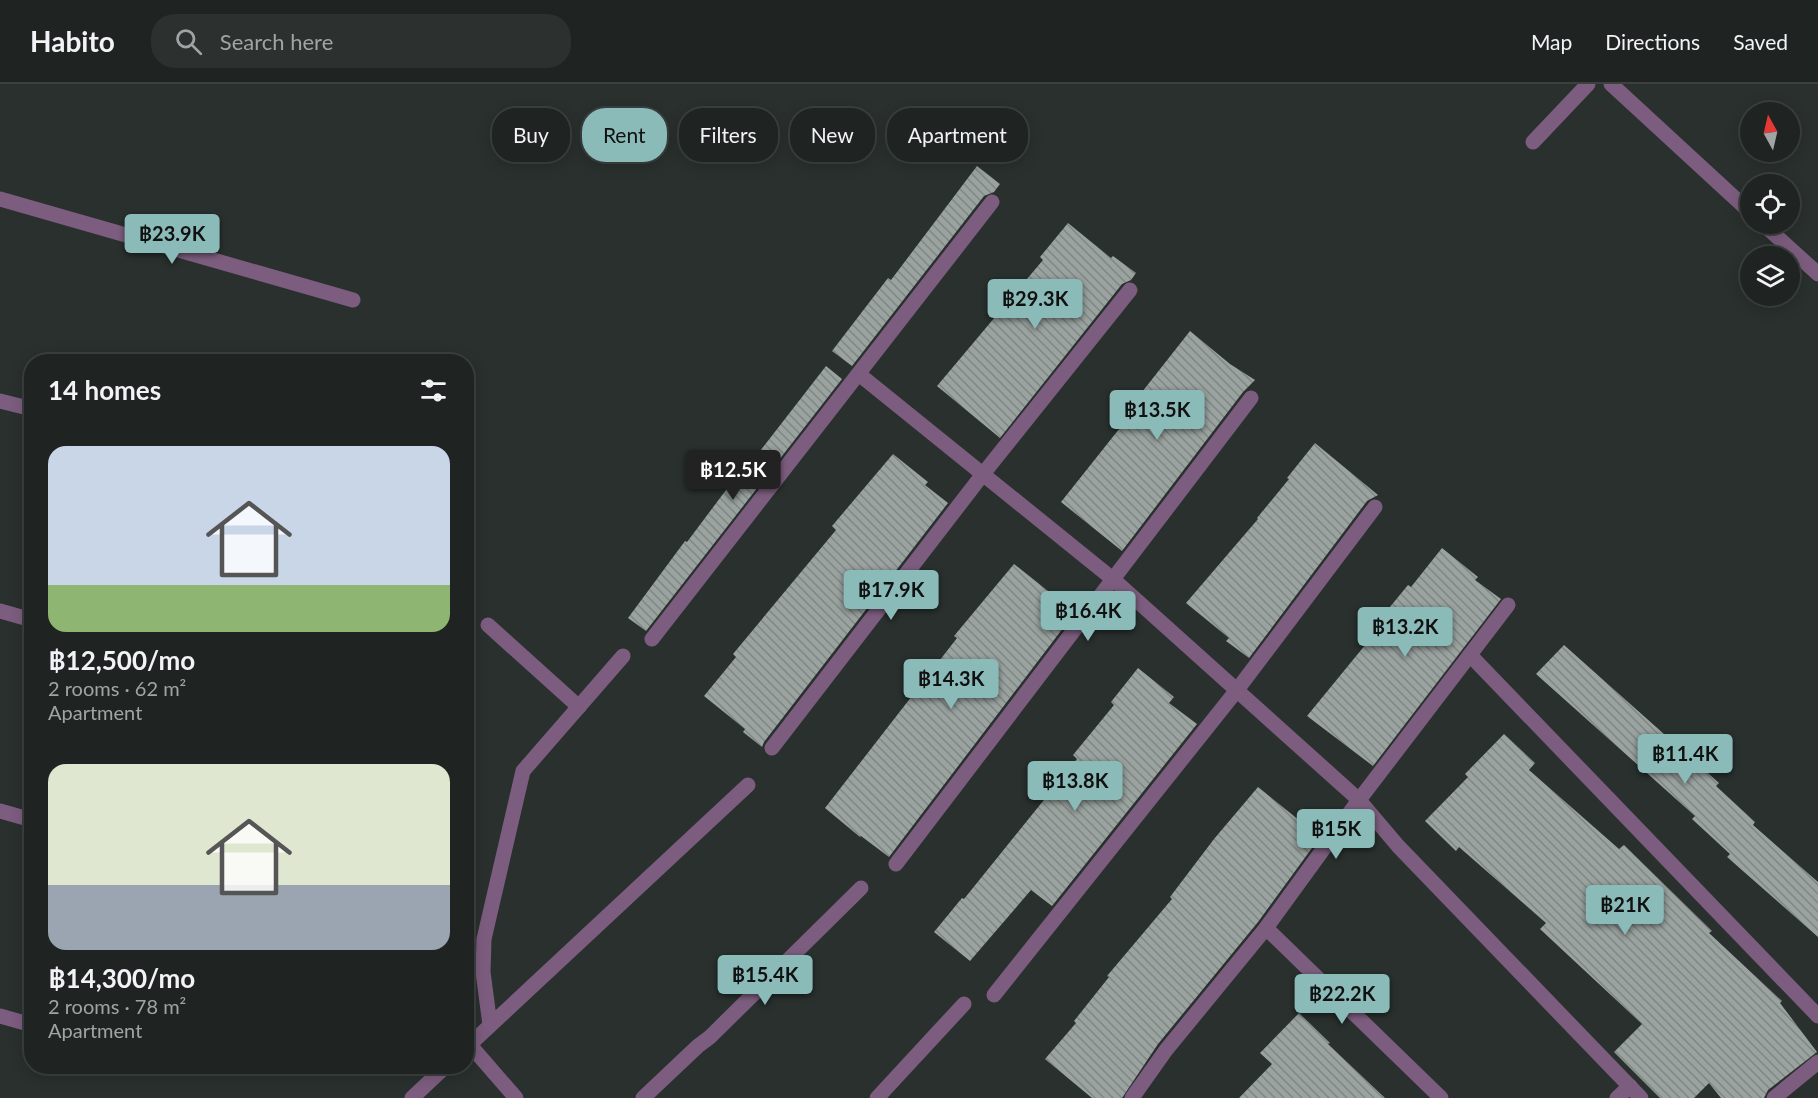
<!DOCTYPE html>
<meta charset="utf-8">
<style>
body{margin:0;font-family:Lato,sans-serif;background:#2c302f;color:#f1f3f6;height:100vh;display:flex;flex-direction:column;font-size:22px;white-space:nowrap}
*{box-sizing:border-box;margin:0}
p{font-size:20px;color:#a1a4a5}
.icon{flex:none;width:33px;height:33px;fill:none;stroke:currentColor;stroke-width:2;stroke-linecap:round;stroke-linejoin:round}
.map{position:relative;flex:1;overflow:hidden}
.sheet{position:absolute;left:24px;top:270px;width:450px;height:720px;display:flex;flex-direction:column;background:#1f2422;border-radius:24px;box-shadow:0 3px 15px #0003,0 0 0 2px #3c4140}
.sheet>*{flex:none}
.top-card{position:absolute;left:492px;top:24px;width:570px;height:54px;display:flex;gap:12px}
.needle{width:39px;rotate:352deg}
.controls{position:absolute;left:1740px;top:18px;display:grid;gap:12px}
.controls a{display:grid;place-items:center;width:60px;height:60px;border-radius:50%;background:#1f2422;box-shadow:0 3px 15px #0003,0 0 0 2px #3c4140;font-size:30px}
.price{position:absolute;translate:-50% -51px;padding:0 14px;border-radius:6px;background:#8bbbb9;color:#111;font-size:20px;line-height:39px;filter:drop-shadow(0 2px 3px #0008)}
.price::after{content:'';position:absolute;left:50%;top:36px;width:18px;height:14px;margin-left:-9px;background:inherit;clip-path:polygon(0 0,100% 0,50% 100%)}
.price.selected{background:#222;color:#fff}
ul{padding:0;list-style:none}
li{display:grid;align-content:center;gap:12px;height:318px;padding:0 24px}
li span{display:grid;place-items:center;height:186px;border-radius:18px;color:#555}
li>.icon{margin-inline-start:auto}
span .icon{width:108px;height:108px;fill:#fffc;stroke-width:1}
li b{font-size:26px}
h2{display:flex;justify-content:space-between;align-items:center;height:72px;padding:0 24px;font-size:26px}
.chip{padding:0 21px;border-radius:24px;background:#1f2422;box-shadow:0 3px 15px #0003,0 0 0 2px #3c4140;font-size:21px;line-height:54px}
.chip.selected{background:#8bbbb9;color:#111}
header{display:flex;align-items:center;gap:36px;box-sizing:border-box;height:84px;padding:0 30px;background:#1f2422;border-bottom:2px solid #3c4140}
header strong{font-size:28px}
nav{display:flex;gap:33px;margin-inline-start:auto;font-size:21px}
.search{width:420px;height:54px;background:#2c302f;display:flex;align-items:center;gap:15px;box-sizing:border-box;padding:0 21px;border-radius:24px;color:#a1a4a5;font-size:22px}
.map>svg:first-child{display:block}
.building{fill:url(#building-back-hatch)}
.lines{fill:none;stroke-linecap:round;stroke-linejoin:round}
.minor{stroke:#7d5d7f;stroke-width:15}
</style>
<header>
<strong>Habito</strong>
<div class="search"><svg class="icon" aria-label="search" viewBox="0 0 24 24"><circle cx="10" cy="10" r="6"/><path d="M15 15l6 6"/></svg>Search here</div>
<nav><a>Map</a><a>Directions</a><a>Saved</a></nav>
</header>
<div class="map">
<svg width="1818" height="1014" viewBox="0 0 1818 1014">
<defs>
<pattern id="building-back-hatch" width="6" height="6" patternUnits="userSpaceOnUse" patternTransform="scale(1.5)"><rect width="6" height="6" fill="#9aa39f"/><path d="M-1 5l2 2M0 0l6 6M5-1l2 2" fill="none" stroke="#808784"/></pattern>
</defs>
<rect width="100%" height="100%" fill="#29302d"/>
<g class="building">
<polygon points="977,82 1000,100 994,108 984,112 852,282 832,267 888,194 891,196"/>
<polygon points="1068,139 1111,174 1113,172 1136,189 1131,196 1122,200 1000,354 937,302 1043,176 1040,173"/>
<polygon points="1190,247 1230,280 1255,296 1243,308 1122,467 1061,418 1135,325 1131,322"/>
<polygon points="826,282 842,295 646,547 628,534 685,457 687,458 750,374 753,376"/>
<polygon points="1315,359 1378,411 1367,417 1249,574 1226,557 1229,554 1186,519 1258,435 1257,434 1289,395 1287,394"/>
<polygon points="893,370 928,398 925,401 948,419 764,658 762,663 743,648 745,645 704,612 736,573 733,570 836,446 832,442"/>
<polygon points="1442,464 1478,493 1475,496 1501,515 1373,682 1307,632 1384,538 1380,535 1408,501 1411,503"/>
<polygon points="1014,480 1058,515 1062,510 1079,523 889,773 861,752 860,753 825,724 957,554 954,552"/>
<polygon points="1564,561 1719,699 1716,702 1755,738 1753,741 1818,798 1818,853 1727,773 1730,770 1692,735 1695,732 1536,590"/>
<polygon points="1138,584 1174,613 1169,619 1197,640 1052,822 1031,806 970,877 934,848 962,814 964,815 1077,675 1073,671 1114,621 1111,618"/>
<polygon points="1504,650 1535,679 1529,686 1619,765 1624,761 1712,847 1709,849 1782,917 1780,919 1817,968 1768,1006 1764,1014 1721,1014 1709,999 1694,1014 1660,1014 1614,968 1642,940 1540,845 1546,839 1459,763 1456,767 1425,737 1468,693 1465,690"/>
<polygon points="1258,703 1320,753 1258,838 1158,960 1122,1014 1092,1014 1045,975 1076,939 1074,937 1109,893 1107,892 1172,815 1170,813 1214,755"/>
<polygon points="1299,929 1330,959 1328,960 1385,1014 1239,1014 1272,980 1260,969"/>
</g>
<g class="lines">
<g class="minor">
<polyline points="1611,0 1750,128"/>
<polyline points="1533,58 1588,0"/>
<polyline points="0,115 353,216"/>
<polyline points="1763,140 1818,190"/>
<polyline points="860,291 1114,496 1359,716 1398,762 1641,1014"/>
<polyline points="0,317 32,325"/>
<polyline points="0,527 32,536"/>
<polyline points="488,541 579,623"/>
<polyline points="652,555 992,118"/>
<polyline points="1470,571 1818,932"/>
<polyline points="772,664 983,390 1130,206"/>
<polyline points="0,727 32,736"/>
<polyline points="896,780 1251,314"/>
<polyline points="1266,844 1441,1014"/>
<polyline points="994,911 1237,606 1375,423"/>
<polyline points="0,932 32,941"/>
<polyline points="490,941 483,888 484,855 523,687 623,572"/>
<polyline points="470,961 516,1014"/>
<polyline points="466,964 748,701"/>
<polyline points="412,1014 446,982"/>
<polyline points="643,1014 698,962 710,953 861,804"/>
<polyline points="877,1014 964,920"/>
<polyline points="1132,1014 1166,966 1266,844 1359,716 1508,521"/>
<polyline points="1617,1014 1630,1002"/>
<polyline points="1774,1014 1818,978"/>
</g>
</g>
</svg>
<div class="controls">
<a><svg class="needle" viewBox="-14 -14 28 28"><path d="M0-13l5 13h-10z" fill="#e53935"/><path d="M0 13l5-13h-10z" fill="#a1a4a5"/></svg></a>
<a><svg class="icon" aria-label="locate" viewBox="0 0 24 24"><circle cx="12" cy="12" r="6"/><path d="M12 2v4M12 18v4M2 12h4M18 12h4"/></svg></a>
<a><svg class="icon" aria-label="layers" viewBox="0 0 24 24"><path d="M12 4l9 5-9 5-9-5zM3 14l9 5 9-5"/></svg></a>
</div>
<b class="price" style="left:172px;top:181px">฿23.9K</b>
<b class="price" style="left:1035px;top:246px">฿29.3K</b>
<b class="price" style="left:1157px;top:357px">฿13.5K</b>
<b class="price selected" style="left:733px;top:417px">฿12.5K</b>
<b class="price" style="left:891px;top:537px">฿17.9K</b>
<b class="price" style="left:1088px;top:558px">฿16.4K</b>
<b class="price" style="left:1405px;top:574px">฿13.2K</b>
<b class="price" style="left:951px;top:626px">฿14.3K</b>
<b class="price" style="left:1685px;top:701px">฿11.4K</b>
<b class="price" style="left:1075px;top:728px">฿13.8K</b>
<b class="price" style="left:1336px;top:776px">฿15K</b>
<b class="price" style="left:1625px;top:852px">฿21K</b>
<b class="price" style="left:765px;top:922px">฿15.4K</b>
<b class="price" style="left:1342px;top:941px">฿22.2K</b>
<div class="top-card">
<a class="chip">Buy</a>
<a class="chip selected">Rent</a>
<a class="chip">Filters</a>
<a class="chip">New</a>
<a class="chip">Apartment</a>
</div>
<section class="sheet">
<h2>14 homes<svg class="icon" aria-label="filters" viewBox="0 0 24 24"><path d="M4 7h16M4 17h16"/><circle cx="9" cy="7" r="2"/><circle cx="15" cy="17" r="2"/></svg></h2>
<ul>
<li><span style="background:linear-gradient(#c9d6e8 75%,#8fb573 0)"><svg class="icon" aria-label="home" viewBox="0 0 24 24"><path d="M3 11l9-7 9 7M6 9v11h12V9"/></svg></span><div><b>฿12,500/mo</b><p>2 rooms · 62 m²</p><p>Apartment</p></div></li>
<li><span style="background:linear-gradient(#dfe7d0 65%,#9aa5b1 0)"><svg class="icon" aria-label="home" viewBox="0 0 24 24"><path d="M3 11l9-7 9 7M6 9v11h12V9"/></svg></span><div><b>฿14,300/mo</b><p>2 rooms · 78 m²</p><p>Apartment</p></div></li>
</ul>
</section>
</div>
